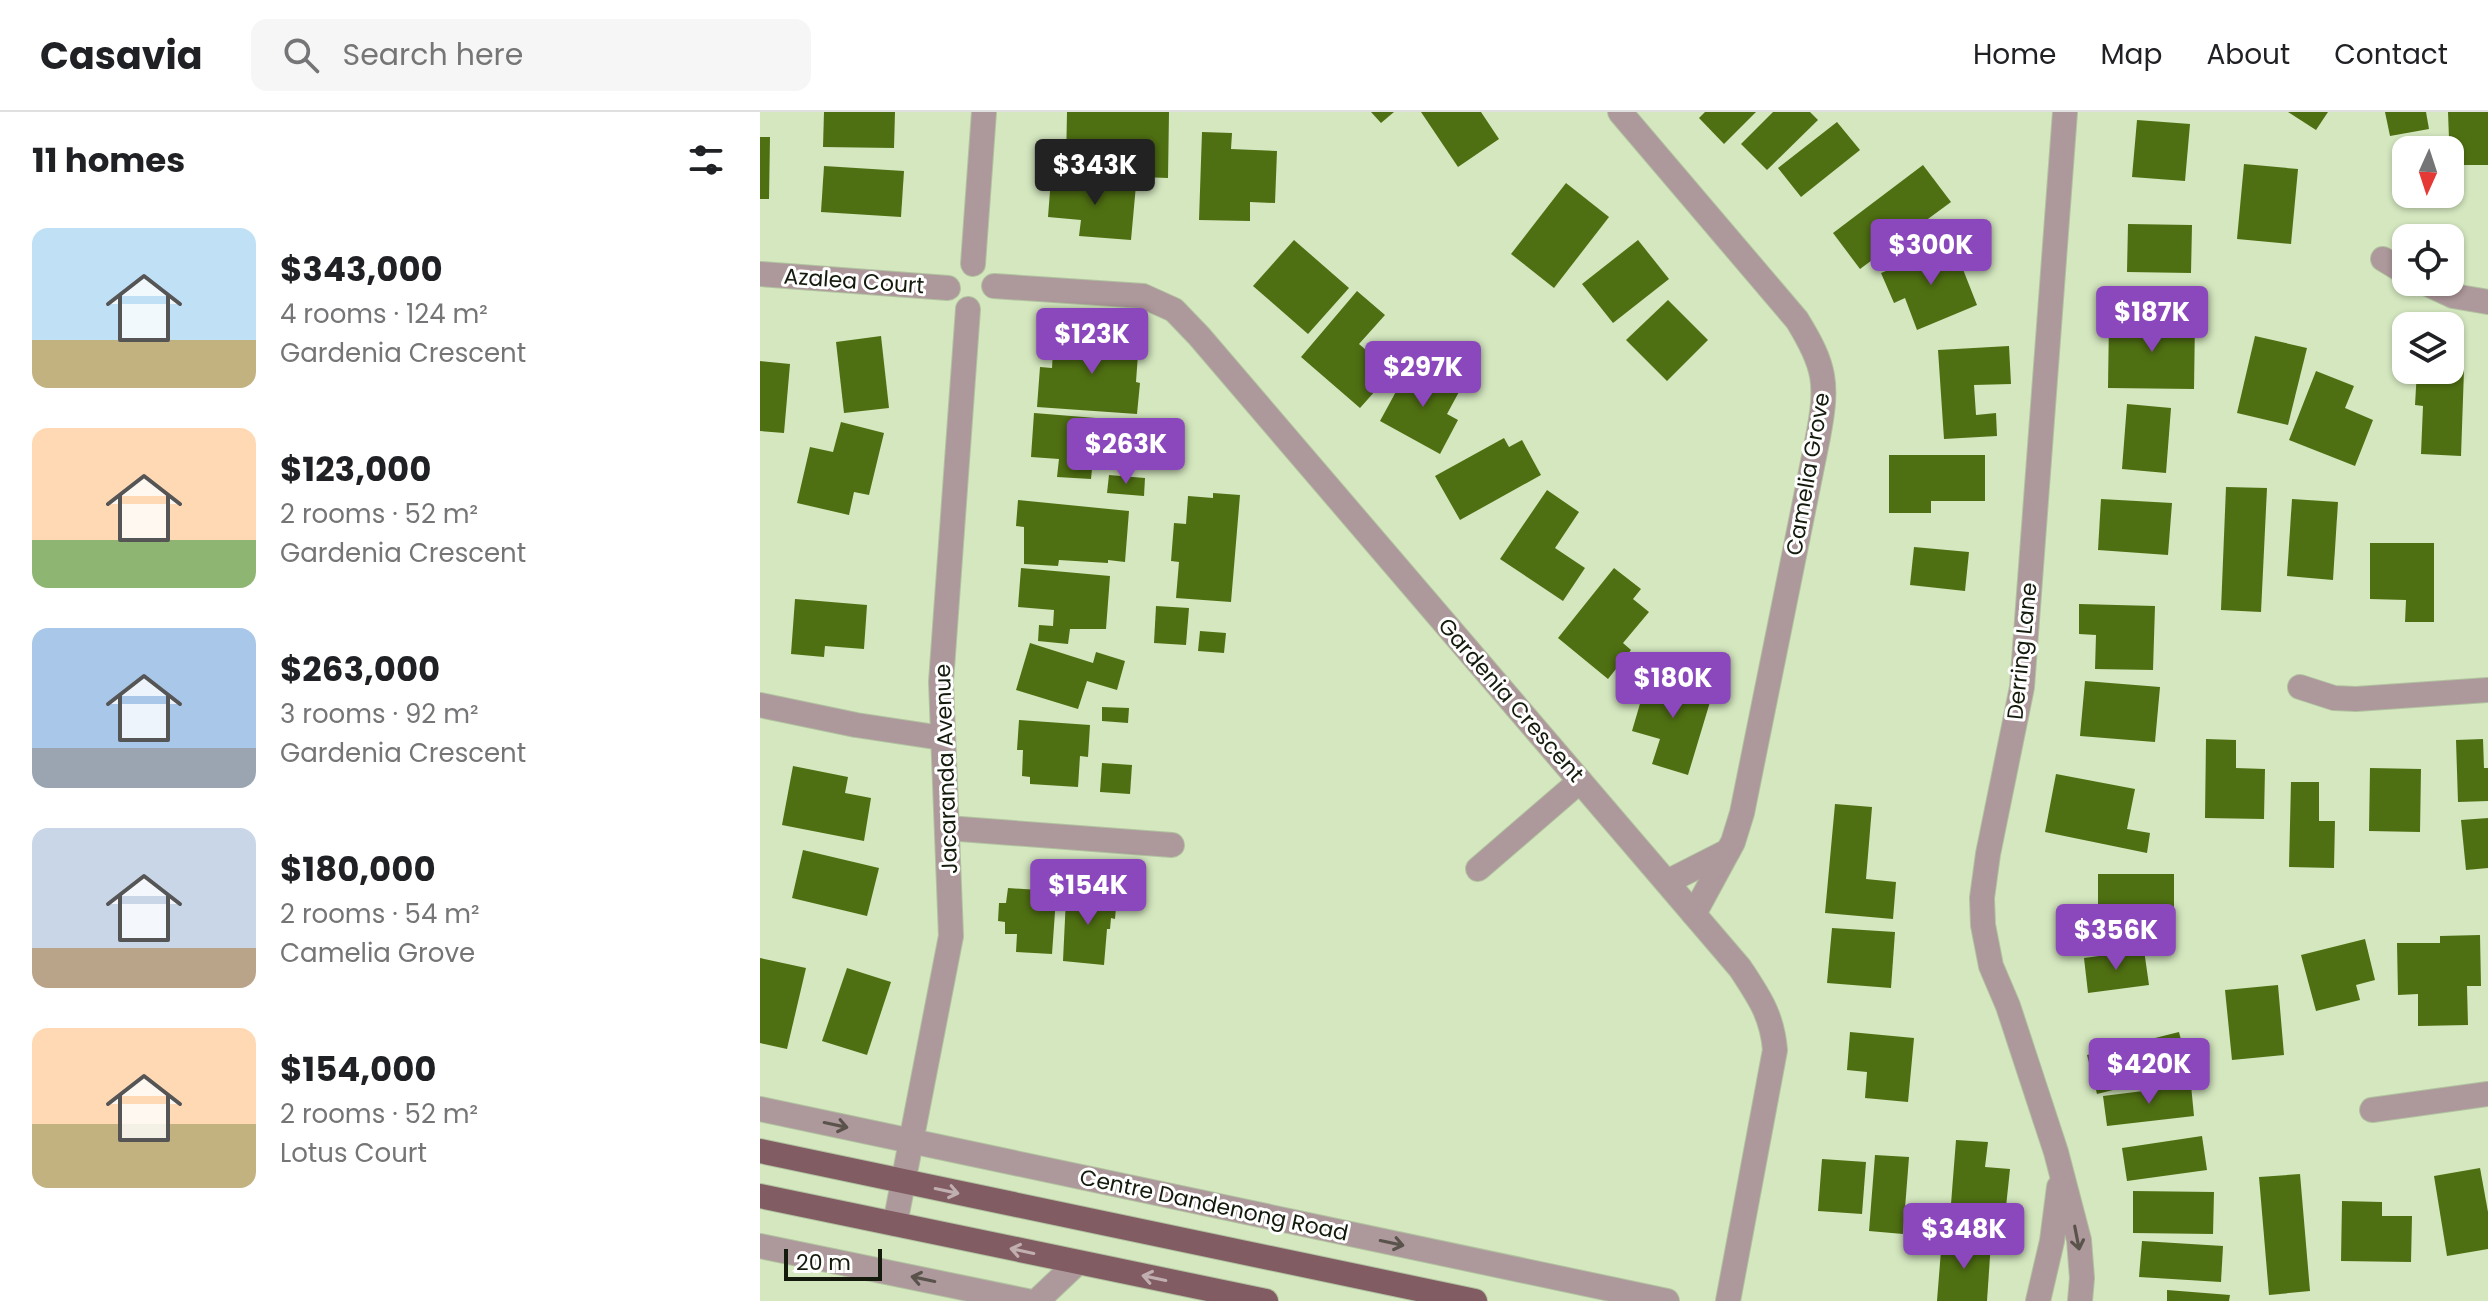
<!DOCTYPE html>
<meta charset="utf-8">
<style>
body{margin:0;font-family:Poppins,sans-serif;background:#f6f6f6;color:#202124;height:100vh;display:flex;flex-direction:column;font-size:30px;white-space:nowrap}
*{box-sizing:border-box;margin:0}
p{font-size:26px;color:#757577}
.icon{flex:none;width:44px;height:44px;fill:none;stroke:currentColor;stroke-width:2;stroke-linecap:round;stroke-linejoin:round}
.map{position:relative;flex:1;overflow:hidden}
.side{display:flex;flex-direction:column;background:#fff;width:760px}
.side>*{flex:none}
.needle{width:52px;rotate:183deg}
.tools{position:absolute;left:1632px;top:24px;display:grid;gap:16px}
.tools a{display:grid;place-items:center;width:72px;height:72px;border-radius:16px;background:#fff;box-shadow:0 2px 6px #0004;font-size:40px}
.scale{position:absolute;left:24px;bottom:20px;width:98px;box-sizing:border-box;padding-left:8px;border:4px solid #141b0c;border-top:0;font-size:22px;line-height:28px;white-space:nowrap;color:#141b0c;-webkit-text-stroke:6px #fff;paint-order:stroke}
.price{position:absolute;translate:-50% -68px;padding:0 18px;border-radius:8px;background:#8b48bc;color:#fff;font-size:26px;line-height:52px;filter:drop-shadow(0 2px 4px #0008)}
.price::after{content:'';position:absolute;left:50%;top:48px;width:24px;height:18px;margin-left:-12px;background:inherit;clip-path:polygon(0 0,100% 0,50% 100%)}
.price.on{background:#222;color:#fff}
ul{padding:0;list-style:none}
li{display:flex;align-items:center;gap:24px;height:200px;padding:0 32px}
li span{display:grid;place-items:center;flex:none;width:224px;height:160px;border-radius:16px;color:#555}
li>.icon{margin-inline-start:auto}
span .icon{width:96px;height:96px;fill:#fffc;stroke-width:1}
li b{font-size:34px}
h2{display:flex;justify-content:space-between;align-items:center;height:96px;padding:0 32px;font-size:34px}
header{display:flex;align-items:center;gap:48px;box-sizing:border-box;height:112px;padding:0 40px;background:#fff;border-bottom:2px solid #e0e0e0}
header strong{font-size:38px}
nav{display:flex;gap:44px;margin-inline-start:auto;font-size:28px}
.search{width:560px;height:72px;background:#f6f6f6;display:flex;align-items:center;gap:20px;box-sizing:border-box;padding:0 28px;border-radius:16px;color:#757577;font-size:30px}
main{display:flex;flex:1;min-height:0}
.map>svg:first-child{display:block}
.building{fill:#4f7012}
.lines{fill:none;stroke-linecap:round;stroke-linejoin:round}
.minor-casing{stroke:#b1c29f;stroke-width:26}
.major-casing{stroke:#b1c29f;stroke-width:26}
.minor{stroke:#ad989b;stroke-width:24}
.major{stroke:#815c62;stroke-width:24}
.oneway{stroke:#59534c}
.oneway2{stroke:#c0aeb0}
.labels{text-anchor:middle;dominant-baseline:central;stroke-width:6;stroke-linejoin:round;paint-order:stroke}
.street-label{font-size:22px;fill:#141b0c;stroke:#fff}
</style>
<header>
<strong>Casavia</strong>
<div class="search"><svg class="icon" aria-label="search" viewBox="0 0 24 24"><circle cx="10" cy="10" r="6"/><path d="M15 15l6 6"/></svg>Search here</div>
<nav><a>Home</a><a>Map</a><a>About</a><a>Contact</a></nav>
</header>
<main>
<section class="side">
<h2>11 homes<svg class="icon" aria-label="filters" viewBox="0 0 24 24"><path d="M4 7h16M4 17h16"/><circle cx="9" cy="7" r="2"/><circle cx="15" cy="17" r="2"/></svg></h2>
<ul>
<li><span style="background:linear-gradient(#bfe0f5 70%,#c2b280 0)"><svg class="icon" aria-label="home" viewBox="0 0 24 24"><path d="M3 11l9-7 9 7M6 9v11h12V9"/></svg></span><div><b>$343,000</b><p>4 rooms · 124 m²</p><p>Gardenia Crescent</p></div></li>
<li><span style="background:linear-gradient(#ffd9b3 70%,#8fb573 0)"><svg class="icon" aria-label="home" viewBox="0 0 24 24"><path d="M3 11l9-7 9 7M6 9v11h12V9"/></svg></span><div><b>$123,000</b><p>2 rooms · 52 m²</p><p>Gardenia Crescent</p></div></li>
<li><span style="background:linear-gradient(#a9c7e8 75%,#9aa5b1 0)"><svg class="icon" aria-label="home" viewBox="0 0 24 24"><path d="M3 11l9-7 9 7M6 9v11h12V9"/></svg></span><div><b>$263,000</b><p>3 rooms · 92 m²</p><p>Gardenia Crescent</p></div></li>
<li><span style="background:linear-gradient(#c9d6e8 75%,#b9a48a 0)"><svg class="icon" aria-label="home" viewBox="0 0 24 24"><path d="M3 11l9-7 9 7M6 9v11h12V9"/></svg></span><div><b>$180,000</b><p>2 rooms · 54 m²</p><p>Camelia Grove</p></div></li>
<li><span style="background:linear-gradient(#ffd9b3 60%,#c2b280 0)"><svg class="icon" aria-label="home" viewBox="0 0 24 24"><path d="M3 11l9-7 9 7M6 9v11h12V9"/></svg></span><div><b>$154,000</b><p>2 rooms · 52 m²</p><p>Lotus Court</p></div></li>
</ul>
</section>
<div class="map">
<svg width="1728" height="1189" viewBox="0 0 1728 1189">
<rect width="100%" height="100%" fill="#d4e7bf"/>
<g class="building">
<polygon points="64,0 135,0 134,36 63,35"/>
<polygon points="307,0 409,0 408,66 328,63 328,53 306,52"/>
<polygon points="611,0 634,0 621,11"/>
<polygon points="661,0 721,0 739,27 698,55"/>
<polygon points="945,0 996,0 964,32 939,6"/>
<polygon points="1013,0 1050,0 1058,8 1007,58 981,32"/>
<polygon points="1528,0 1568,0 1556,18"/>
<polygon points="1625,0 1666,0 1669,17 1630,24"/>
<polygon points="1688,0 1728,0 1728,53 1690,53"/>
<polygon points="1377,8 1430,12 1425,69 1372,65"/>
<polygon points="1077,10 1100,38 1041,85 1018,56"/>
<polygon points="442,20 472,21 471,37 517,39 515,91 490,90 490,109 439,108"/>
<polygon points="0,25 10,25 9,87 0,87"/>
<polygon points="1484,52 1538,57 1531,132 1477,127"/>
<polygon points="1163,53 1191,90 1100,157 1073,121"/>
<polygon points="64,54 144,59 141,105 61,100"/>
<polygon points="291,66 376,73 371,128 319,124 321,108 288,105"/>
<polygon points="806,71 849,105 794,176 751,142"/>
<polygon points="1368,112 1432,113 1431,161 1367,160"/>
<polygon points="534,128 589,176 548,222 493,174"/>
<polygon points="878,128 909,167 853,211 822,172"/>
<polygon points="1193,132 1217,193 1157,218 1145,186 1134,191 1121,161"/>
<polygon points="597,179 625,203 599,232 632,260 600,296 541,245"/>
<polygon points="908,188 948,228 907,269 866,228"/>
<polygon points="1349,207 1435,208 1434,277 1348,276"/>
<polygon points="317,222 379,228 376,270 380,271 377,302 277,295 280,255 292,256 293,239 301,240 302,232 317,232"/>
<polygon points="121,224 129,296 84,301 76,230"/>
<polygon points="1495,224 1547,236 1528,313 1477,301"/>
<polygon points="1249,234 1251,272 1214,273 1216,303 1236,301 1237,324 1184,327 1178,238"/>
<polygon points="0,249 30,252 24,321 0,319"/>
<polygon points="651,252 700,278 687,302 698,308 680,342 620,309"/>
<polygon points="1657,258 1704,258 1701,344 1661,342 1663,294 1655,293"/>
<polygon points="1556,259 1594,274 1585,296 1613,308 1595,354 1529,328"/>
<polygon points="1367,292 1411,296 1406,361 1362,357"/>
<polygon points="274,301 336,306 336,310 349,311 346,349 333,348 331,367 297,365 299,347 271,345"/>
<polygon points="81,310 124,321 109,383 94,380 89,403 37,391 50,335 73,340"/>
<polygon points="744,326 749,335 762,328 781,363 700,408 675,364"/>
<polygon points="1129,343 1225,343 1225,389 1171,389 1171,401 1129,401"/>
<polygon points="349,363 385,366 384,384 347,381"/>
<polygon points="1466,375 1507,376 1501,500 1461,498"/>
<polygon points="787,378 819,400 795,436 825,456 803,489 740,447"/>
<polygon points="453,381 480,383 471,490 416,486 419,450 411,449 414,411 426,412 428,384 453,386"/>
<polygon points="1341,387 1412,391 1408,443 1338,438"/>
<polygon points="1532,387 1578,390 1573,468 1527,464"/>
<polygon points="258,388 369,399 365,450 348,448 348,451 299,448 298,454 264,452 264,415 256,414"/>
<polygon points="1610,431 1674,431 1674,510 1645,510 1646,488 1610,487"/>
<polygon points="1154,435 1209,440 1205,479 1150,473"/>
<polygon points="261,456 350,464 346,517 310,517 308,532 278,529 279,513 293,514 294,498 258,495"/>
<polygon points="854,456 881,477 873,487 889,500 863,531 871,538 848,567 798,526"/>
<polygon points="35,487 107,493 104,537 65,534 64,545 31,542"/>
<polygon points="1319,492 1395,494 1393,558 1335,557 1336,523 1319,522"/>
<polygon points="396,494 429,496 426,533 394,531"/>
<polygon points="440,519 466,521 464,541 438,539"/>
<polygon points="270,531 333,551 336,540 365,549 357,578 327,569 318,597 256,578"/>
<polygon points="889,561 953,580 928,663 892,652 900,627 872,619"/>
<polygon points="1325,569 1400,575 1395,630 1320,624"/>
<polygon points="342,595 369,596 368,611 342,609"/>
<polygon points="259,608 330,613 328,645 320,644 318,675 270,672 270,665 262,664 263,638 257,638"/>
<polygon points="1446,627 1476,628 1476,656 1505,657 1504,707 1445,706"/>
<polygon points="1723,627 1724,656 1728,656 1728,689 1698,690 1696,628"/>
<polygon points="342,651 372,653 370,682 340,680"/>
<polygon points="33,654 88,665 85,681 111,686 104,729 22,713"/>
<polygon points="1610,656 1661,657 1660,720 1609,719"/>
<polygon points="1296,662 1375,677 1367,717 1390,721 1387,741 1285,720"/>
<polygon points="1531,670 1559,670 1559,709 1575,709 1574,756 1529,755"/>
<polygon points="1075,692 1112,695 1106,767 1136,770 1133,807 1065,801"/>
<polygon points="1728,706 1728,756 1706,758 1701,708"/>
<polygon points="43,738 119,756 107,804 32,786"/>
<polygon points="1338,762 1414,762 1414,818 1338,819"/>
<polygon points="248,776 279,778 279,785 296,786 292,842 256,840 257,822 245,822 245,810 238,809 239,791 246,791"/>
<polygon points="322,780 357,783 355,807 351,806 350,817 347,817 344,853 303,849 306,786 322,786"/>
<polygon points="1072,816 1135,820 1131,876 1067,871"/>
<polygon points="1720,823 1721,874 1707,874 1708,913 1658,914 1658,882 1638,883 1637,831 1680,831 1680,824"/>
<polygon points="1605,827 1615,868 1596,873 1600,888 1556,899 1541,843"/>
<polygon points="1384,838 1389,873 1328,881 1324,846"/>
<polygon points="0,846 46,856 27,937 0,931"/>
<polygon points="87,856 131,870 107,943 62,929"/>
<polygon points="1518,873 1524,943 1472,948 1465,878"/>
<polygon points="1090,920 1154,926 1148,990 1105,986 1107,960 1087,958"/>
<polygon points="1419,920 1429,959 1337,982 1327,943"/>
<polygon points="1431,973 1434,1004 1347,1014 1343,984"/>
<polygon points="1442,1024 1447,1058 1367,1069 1362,1036"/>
<polygon points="1196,1028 1228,1030 1225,1055 1250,1057 1244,1114 1212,1111 1214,1094 1191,1092"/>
<polygon points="1115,1043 1149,1045 1143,1122 1109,1119"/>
<polygon points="1062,1047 1106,1050 1102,1102 1058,1099"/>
<polygon points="1720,1056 1728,1100 1728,1137 1687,1144 1674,1064"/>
<polygon points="1540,1062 1550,1179 1509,1183 1499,1065"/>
<polygon points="1373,1079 1454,1080 1453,1122 1373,1121"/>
<polygon points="1582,1089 1622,1090 1622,1104 1652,1104 1651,1150 1581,1149"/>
<polygon points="1182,1126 1231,1130 1227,1189 1177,1189"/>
<polygon points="1382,1129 1463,1134 1461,1170 1379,1165"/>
<polygon points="1407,1178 1470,1183 1469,1189 1407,1189"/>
</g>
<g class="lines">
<defs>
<g id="minor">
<path d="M860,0L1037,208C1066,255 1068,272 1058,325L982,701L973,730L934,802"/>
<polyline points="1305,0 1262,575 1228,742 1222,786 1223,813 1231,854 1248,894 1296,1040 1319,1128 1322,1166 1320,1189"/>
<polyline points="1623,147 1646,161"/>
<polyline points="213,152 224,0"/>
<polyline points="0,162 188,176"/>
<polyline points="1663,170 1693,184 1728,190"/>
<path d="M234,174L383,184L414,198L439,224L980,856C999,885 1012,903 1015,938L968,1189"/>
<polyline points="1540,575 1574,586 1596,587 1728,578"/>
<polyline points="0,593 96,613 182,626"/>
<polyline points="187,716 412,733"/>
<polyline points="718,757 820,669"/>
<polyline points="907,770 968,739"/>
<polyline points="0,997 907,1189"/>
<polyline points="1612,998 1728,982"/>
<polyline points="135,1112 191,824 181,570 208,197"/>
<polyline points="0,1134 267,1189"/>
<polyline points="277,1189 317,1151"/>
<polyline points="1278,1189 1292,1129 1299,1075"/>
</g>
<g id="major">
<polyline points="0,1039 715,1189"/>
<polyline points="0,1084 506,1189"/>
</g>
</defs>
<use href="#minor" class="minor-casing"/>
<use href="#major" class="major-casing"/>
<use href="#minor" class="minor"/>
<use href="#major" class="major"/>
</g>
<defs><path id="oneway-shaft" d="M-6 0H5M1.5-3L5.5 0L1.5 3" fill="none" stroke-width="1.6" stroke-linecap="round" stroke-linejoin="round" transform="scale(2)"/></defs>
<g class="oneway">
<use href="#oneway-shaft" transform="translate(76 1013) rotate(12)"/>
<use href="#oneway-shaft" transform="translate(1317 1126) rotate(79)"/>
<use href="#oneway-shaft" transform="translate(632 1131) rotate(12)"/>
<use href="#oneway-shaft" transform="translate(163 1167) rotate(-168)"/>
</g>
<g class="oneway2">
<use href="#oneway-shaft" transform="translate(187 1079) rotate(12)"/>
<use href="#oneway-shaft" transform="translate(262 1139) rotate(-168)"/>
<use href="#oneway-shaft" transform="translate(394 1166) rotate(-168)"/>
</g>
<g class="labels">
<g class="street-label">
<text transform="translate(94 169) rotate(4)">Azalea Court</text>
<text transform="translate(1048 362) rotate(-80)">Camelia Grove</text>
<text transform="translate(1262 539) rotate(-84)">Derring Lane</text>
<text transform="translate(751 588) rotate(49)">Gardenia Crescent</text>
<text transform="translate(186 657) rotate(-92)">Jacaranda Avenue</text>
<text transform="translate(454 1093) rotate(12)">Centre Dandenong Road</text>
</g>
</g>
</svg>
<div class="tools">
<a><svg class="needle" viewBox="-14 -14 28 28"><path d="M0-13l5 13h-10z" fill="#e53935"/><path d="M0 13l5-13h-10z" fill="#757577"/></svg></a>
<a><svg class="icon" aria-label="locate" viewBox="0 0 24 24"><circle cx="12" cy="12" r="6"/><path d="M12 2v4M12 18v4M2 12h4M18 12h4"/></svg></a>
<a><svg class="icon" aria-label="layers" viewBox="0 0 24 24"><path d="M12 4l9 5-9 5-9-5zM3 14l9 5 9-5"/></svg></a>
</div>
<div class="scale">20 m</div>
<b class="price on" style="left:335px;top:95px">$343K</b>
<b class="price" style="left:1171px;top:175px">$300K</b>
<b class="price" style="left:1392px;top:242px">$187K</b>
<b class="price" style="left:332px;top:264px">$123K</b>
<b class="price" style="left:663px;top:297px">$297K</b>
<b class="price" style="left:366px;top:374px">$263K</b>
<b class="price" style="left:913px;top:608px">$180K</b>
<b class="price" style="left:328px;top:815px">$154K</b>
<b class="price" style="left:1356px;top:860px">$356K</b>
<b class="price" style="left:1389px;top:994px">$420K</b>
<b class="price" style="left:1204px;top:1159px">$348K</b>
</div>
</main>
